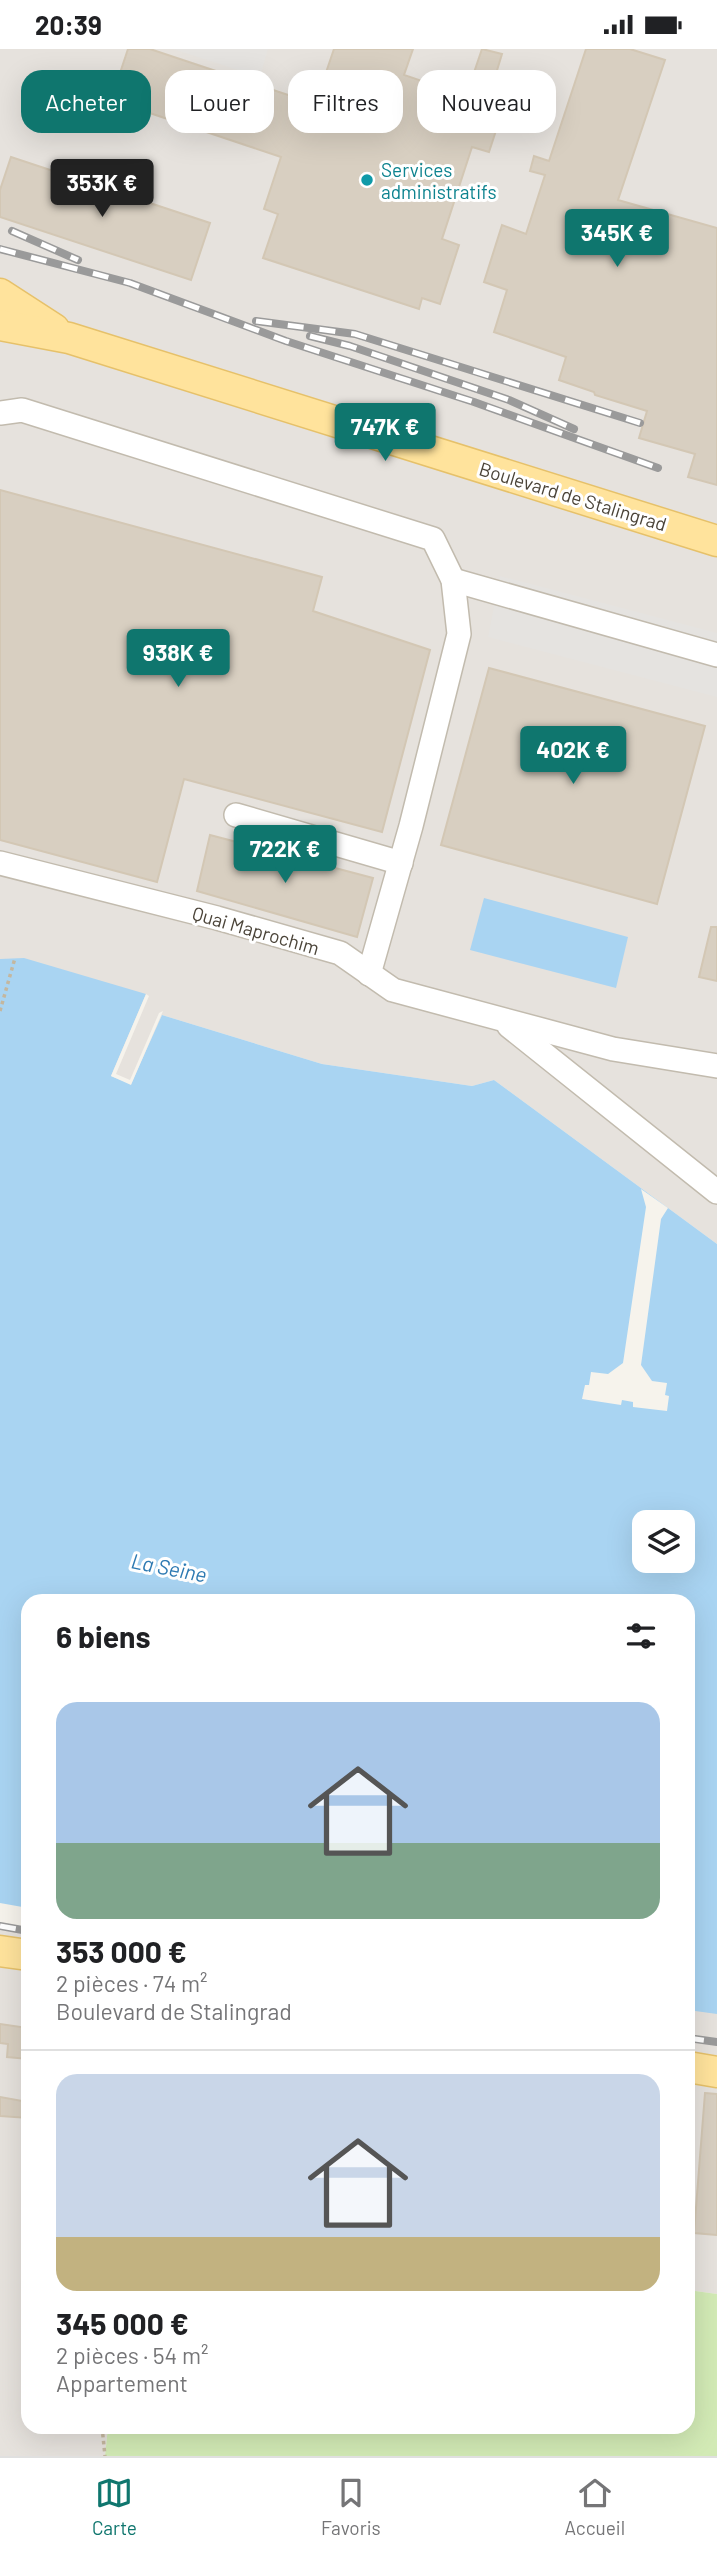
<!DOCTYPE html>
<html lang="fr">
<meta charset="utf-8">
<style>
body{margin:0;font-family:Barlow,sans-serif;background:#f6f6f6;color:#202124;height:100vh;display:flex;flex-direction:column;font-size:26px;white-space:nowrap}
*{box-sizing:border-box;margin:0}
p{font-size:23px;color:#757577}
.icon{flex:none;width:38px;height:38px;fill:none;stroke:currentColor;stroke-width:2;stroke-linecap:round;stroke-linejoin:round}
.map{position:relative;flex:1;overflow:hidden}
.details{position:absolute;left:21px;top:1545px;width:674px;height:840px;display:flex;flex-direction:column;background:#fff;border-radius:21px;box-shadow:0 7px 28px #0002}
.details>*{flex:none}
.banner{position:absolute;left:21px;top:21px;width:676px;height:63px;display:flex;gap:14px}
.tools{position:absolute;left:632px;top:1461px;display:grid;gap:14px}
.tools a{display:grid;place-items:center;width:63px;height:63px;border-radius:14px;background:#fff;box-shadow:0 7px 28px #0002;font-size:35px}
.price{position:absolute;translate:-50% -60px;padding:0 16px;border-radius:7px;background:#0f766e;color:#fff;font-size:23px;line-height:46px;filter:drop-shadow(0 2px 4px #0008)}
.price::after{content:'';position:absolute;left:50%;top:42px;width:21px;height:16px;margin-left:-10px;background:inherit;clip-path:polygon(0 0,100% 0,50% 100%)}
.price.on{background:#222;color:#fff}
ul{padding:0;list-style:none}
li{display:grid;align-content:center;gap:14px;height:371px;padding:0 35px}
li+li{border-top:2px solid #e0e0e0}
li span{display:grid;place-items:center;height:217px;border-radius:21px;color:#555}
li>.icon{margin-inline-start:auto}
span .icon{width:126px;height:126px;fill:#fffc;stroke-width:1}
li b{font-size:30px}
h2{display:flex;justify-content:space-between;align-items:center;height:84px;padding:0 35px;font-size:30px}
.chip{padding:0 24px;border-radius:21px;background:#fff;box-shadow:0 7px 28px #0002;font-size:24px;line-height:63px}
.chip.on{background:#0f766e;color:#fff}
.status{display:flex;justify-content:space-between;align-items:center;height:49px;padding:0 35px;background:#fff;direction:ltr}
.status svg{height:19px;fill:currentColor}
.tab-bar{display:flex;justify-content:space-around;align-items:center;height:98px;border-top:2px solid #e0e0e0;background:#fff;font-size:19px;color:#757577}
.tab-bar a{display:grid;justify-items:center;gap:4px}
.tab-bar .on{color:#0f766e}
.map>svg:first-child{display:block}
.industrial{fill:#e6e2dd}
.green{fill:#d2eab5}
.parking{fill:#e5e3e0}
.water{fill:#a9d4f2;fill-rule:evenodd}
.pier{fill:#f6f3ec}
.building{fill:#d8cfc1;stroke:#d3c7b4;stroke-width:2}
.lines{fill:none;stroke-linecap:round;stroke-linejoin:round}
.minor-casing{stroke:#c2bbae;stroke-width:26}
.major-casing{stroke:#e6c16a;stroke-width:33}
.path{stroke:#c4b79f;stroke-width:3.5;stroke-dasharray:3.5 3.5;stroke-linecap:butt}
.minor{stroke:#fff;stroke-width:23}
.major{stroke:#ffe39c;stroke-width:30}
.rail-casing{stroke:#9a9a9a;stroke-width:8}
.rail{stroke:#fff;stroke-width:5;stroke-dasharray:16;stroke-linecap:butt}
.culture-dot{fill:#0f9aa8;stroke:#fff;stroke-width:2.5}
.labels{text-anchor:middle;dominant-baseline:central;stroke-width:6;stroke-linejoin:round;paint-order:stroke}
.culture-label{font-size:19px;fill:#0d838f;stroke:#fff;text-anchor:start}
.street-label{font-size:19px;fill:#4b4439;stroke:#fff}
.water-label{font-size:21px;font-style:italic;fill:#2e7ab2;stroke:#fff}
</style>
<div class="status"><b>20:39</b><svg viewBox="0 0 49 12"><path d="M0 12V9h3v3zM5 12V6h3v6zM10 12V3h3v9zM15 12V0h3v12zM26 1h20v11H26zM47 4h2v5h-2z"/></svg></div>
<div class="map">
<svg width="717" height="2407" viewBox="0 0 717 2407">
<rect width="100%" height="100%" fill="#f6f3ec"/>
<g class="industrial">
<polygon points="0,0 717,0 717,1195 494,1031 472,1037 322,1015 162,966 131,1036 111,1027 0,910"/>
<polygon points="0,1877 28,1884 28,2378 108,2378 105,2407 0,2407"/>
<polygon points="688,1958 717,1964 717,2245 688,2241"/>
</g>
<polygon class="green" points="688,2241 717,2245 717,2407 105,2407 108,2378 688,2378"/>
<g class="parking">
<polygon points="173,0 268,0 260,28"/>
<polygon points="500,527 717,584 717,648 488,588"/>
</g>
<g class="water">
<polygon points="484,849 628,888 616,939 470,901"/>
<path d="M24,909L146,945L111,1027L131,1035L162,966L322,1015L472,1037L494,1031L717,1195V1965L688,1961V1552H28V1859L0,1854V910ZM644,1474H682V1512H644Z"/>
</g>
<g class="pier">
<polygon points="146,945 149,947 116,1025 130,1031 159,964 163,962 131,1036 111,1027"/>
<polygon points="641,1140 668,1159 661,1170 641,1316 652,1332 667,1334 665,1346 669,1347 667,1362 633,1358 633,1353 622,1351 621,1356 582,1350 585,1336 589,1336 591,1323 608,1325 623,1314 646,1158"/>
</g>
<g class="building">
<polygon points="128,0 150,0 300,50 303,41 318,47 334,0 413,0 404,26 466,47 482,0 502,5 487,54 503,60 489,103 472,98 442,190 459,196 440,255 422,249 419,260 263,209 278,165 264,160 281,108 111,51"/>
<polygon points="586,0 630,0 665,11 618,151 717,179 717,436 688,428 695,405 639,389 647,362 595,346 594,343 559,331 566,308 494,283 507,241 484,233 502,176 526,185 545,126 530,122 534,107 549,112"/>
<polygon points="11,108 210,174 191,231 0,168 0,141"/>
<polygon points="0,441 322,528 313,562 430,601 382,783 184,730 157,833 0,791"/>
<polygon points="489,619 705,677 657,855 441,796"/>
<polygon points="210,786 373,829 357,888 197,842"/>
<polygon points="711,878 717,878 717,932 699,928"/>
<polygon points="0,1975 28,1979 28,2010 7,2008 8,1995 0,1994"/>
<polygon points="705,2044 717,2045 717,2186 694,2184"/>
<polygon points="0,2048 28,2053 28,2069 0,2067"/>
</g>
<g class="lines">
<defs>
<g id="minor">
<polyline points="0,364 22,361 433,490 453,531 459,585 411,777 369,925"/>
<polyline points="453,531 717,606"/>
<polyline points="236,766 401,814"/>
<polyline points="0,814 217,869 340,904 393,941 613,1000 717,1017"/>
<polyline points="509,977 717,1143"/>
</g>
<g id="major">
<polyline points="0,245 54,280"/>
<polyline points="0,276 69,289 717,492"/>
<polyline points="0,1902 28,1906"/>
<polyline points="688,2018 717,2023"/>
</g>
</defs>
<use href="#minor" class="minor-casing"/>
<use href="#major" class="major-casing"/>
<g class="path">
<polyline points="0,962 15,909"/>
<polyline points="102,2378 105,2407"/>
</g>
<use href="#minor" class="minor"/>
<use href="#major" class="major"/>
<defs>
<g id="rail">
<polyline points="12,182 78,211"/>
<polyline points="0,200 130,234 286,292 474,353 658,419"/>
<polyline points="256,272 355,285 640,374"/>
<polyline points="310,287 350,297 509,351 574,380"/>
<polyline points="0,1877 28,1882"/>
<polyline points="688,1989 717,1993"/>
</g>
</defs>
<use href="#rail" class="rail-casing"/>
<use href="#rail" class="rail"/>
</g>
<circle class="culture-dot" cx="367" cy="131" r="7"/>
<g class="labels">
<g class="culture-label">
<text x="381" y="120">Services<tspan x="381" dy="22">administratifs</tspan></text>
</g>
<g class="street-label">
<text transform="translate(573 447) rotate(17)">Boulevard de Stalingrad</text>
<text transform="translate(256 881) rotate(16)">Quai Maprochim</text>
</g>
<g class="water-label">
<text transform="translate(169 1518) rotate(11)">La Seine</text>
</g>
</g>
</svg>
<div class="tools">
<a><svg class="icon" aria-label="layers" viewBox="0 0 24 24"><path d="M12 4l9 5-9 5-9-5zM3 14l9 5 9-5"/></svg></a>
</div>
<b class="price on" style="left:102px;top:170px">353K €</b>
<b class="price" style="left:617px;top:220px">345K €</b>
<b class="price" style="left:385px;top:414px">747K €</b>
<b class="price" style="left:178px;top:640px">938K €</b>
<b class="price" style="left:573px;top:737px">402K €</b>
<b class="price" style="left:285px;top:836px">722K €</b>
<div class="banner">
<a class="chip on">Acheter</a>
<a class="chip">Louer</a>
<a class="chip">Filtres</a>
<a class="chip">Nouveau</a>
</div>
<section class="details">
<h2>6 biens<svg class="icon" aria-label="filters" viewBox="0 0 24 24"><path d="M4 7h16M4 17h16"/><circle cx="9" cy="7" r="2"/><circle cx="15" cy="17" r="2"/></svg></h2>
<ul>
<li><span style="background:linear-gradient(#a9c7e8 65%,#7fa58c 0)"><svg class="icon" aria-label="home" viewBox="0 0 24 24"><path d="M3 11l9-7 9 7M6 9v11h12V9"/></svg></span><div><b>353 000 €</b><p>2 pièces · 74 m²</p><p>Boulevard de Stalingrad</p></div></li>
<li><span style="background:linear-gradient(#c9d6e8 75%,#c2b280 0)"><svg class="icon" aria-label="home" viewBox="0 0 24 24"><path d="M3 11l9-7 9 7M6 9v11h12V9"/></svg></span><div><b>345 000 €</b><p>2 pièces · 54 m²</p><p>Appartement</p></div></li>
</ul>
</section>
</div>
<nav class="tab-bar">
<a class="on"><svg class="icon" aria-label="map" viewBox="0 0 24 24"><path d="M3 6l6-2 6 2 6-2v14l-6 2-6-2-6 2zM9 4v14M15 6v14"/></svg>Carte</a>
<a><svg class="icon" aria-label="saved" viewBox="0 0 24 24"><path d="M7 4h10v16l-5-4-5 4z"/></svg>Favoris</a>
<a><svg class="icon" aria-label="home" viewBox="0 0 24 24"><path d="M3 11l9-7 9 7M6 9v11h12V9"/></svg>Accueil</a>
</nav>
